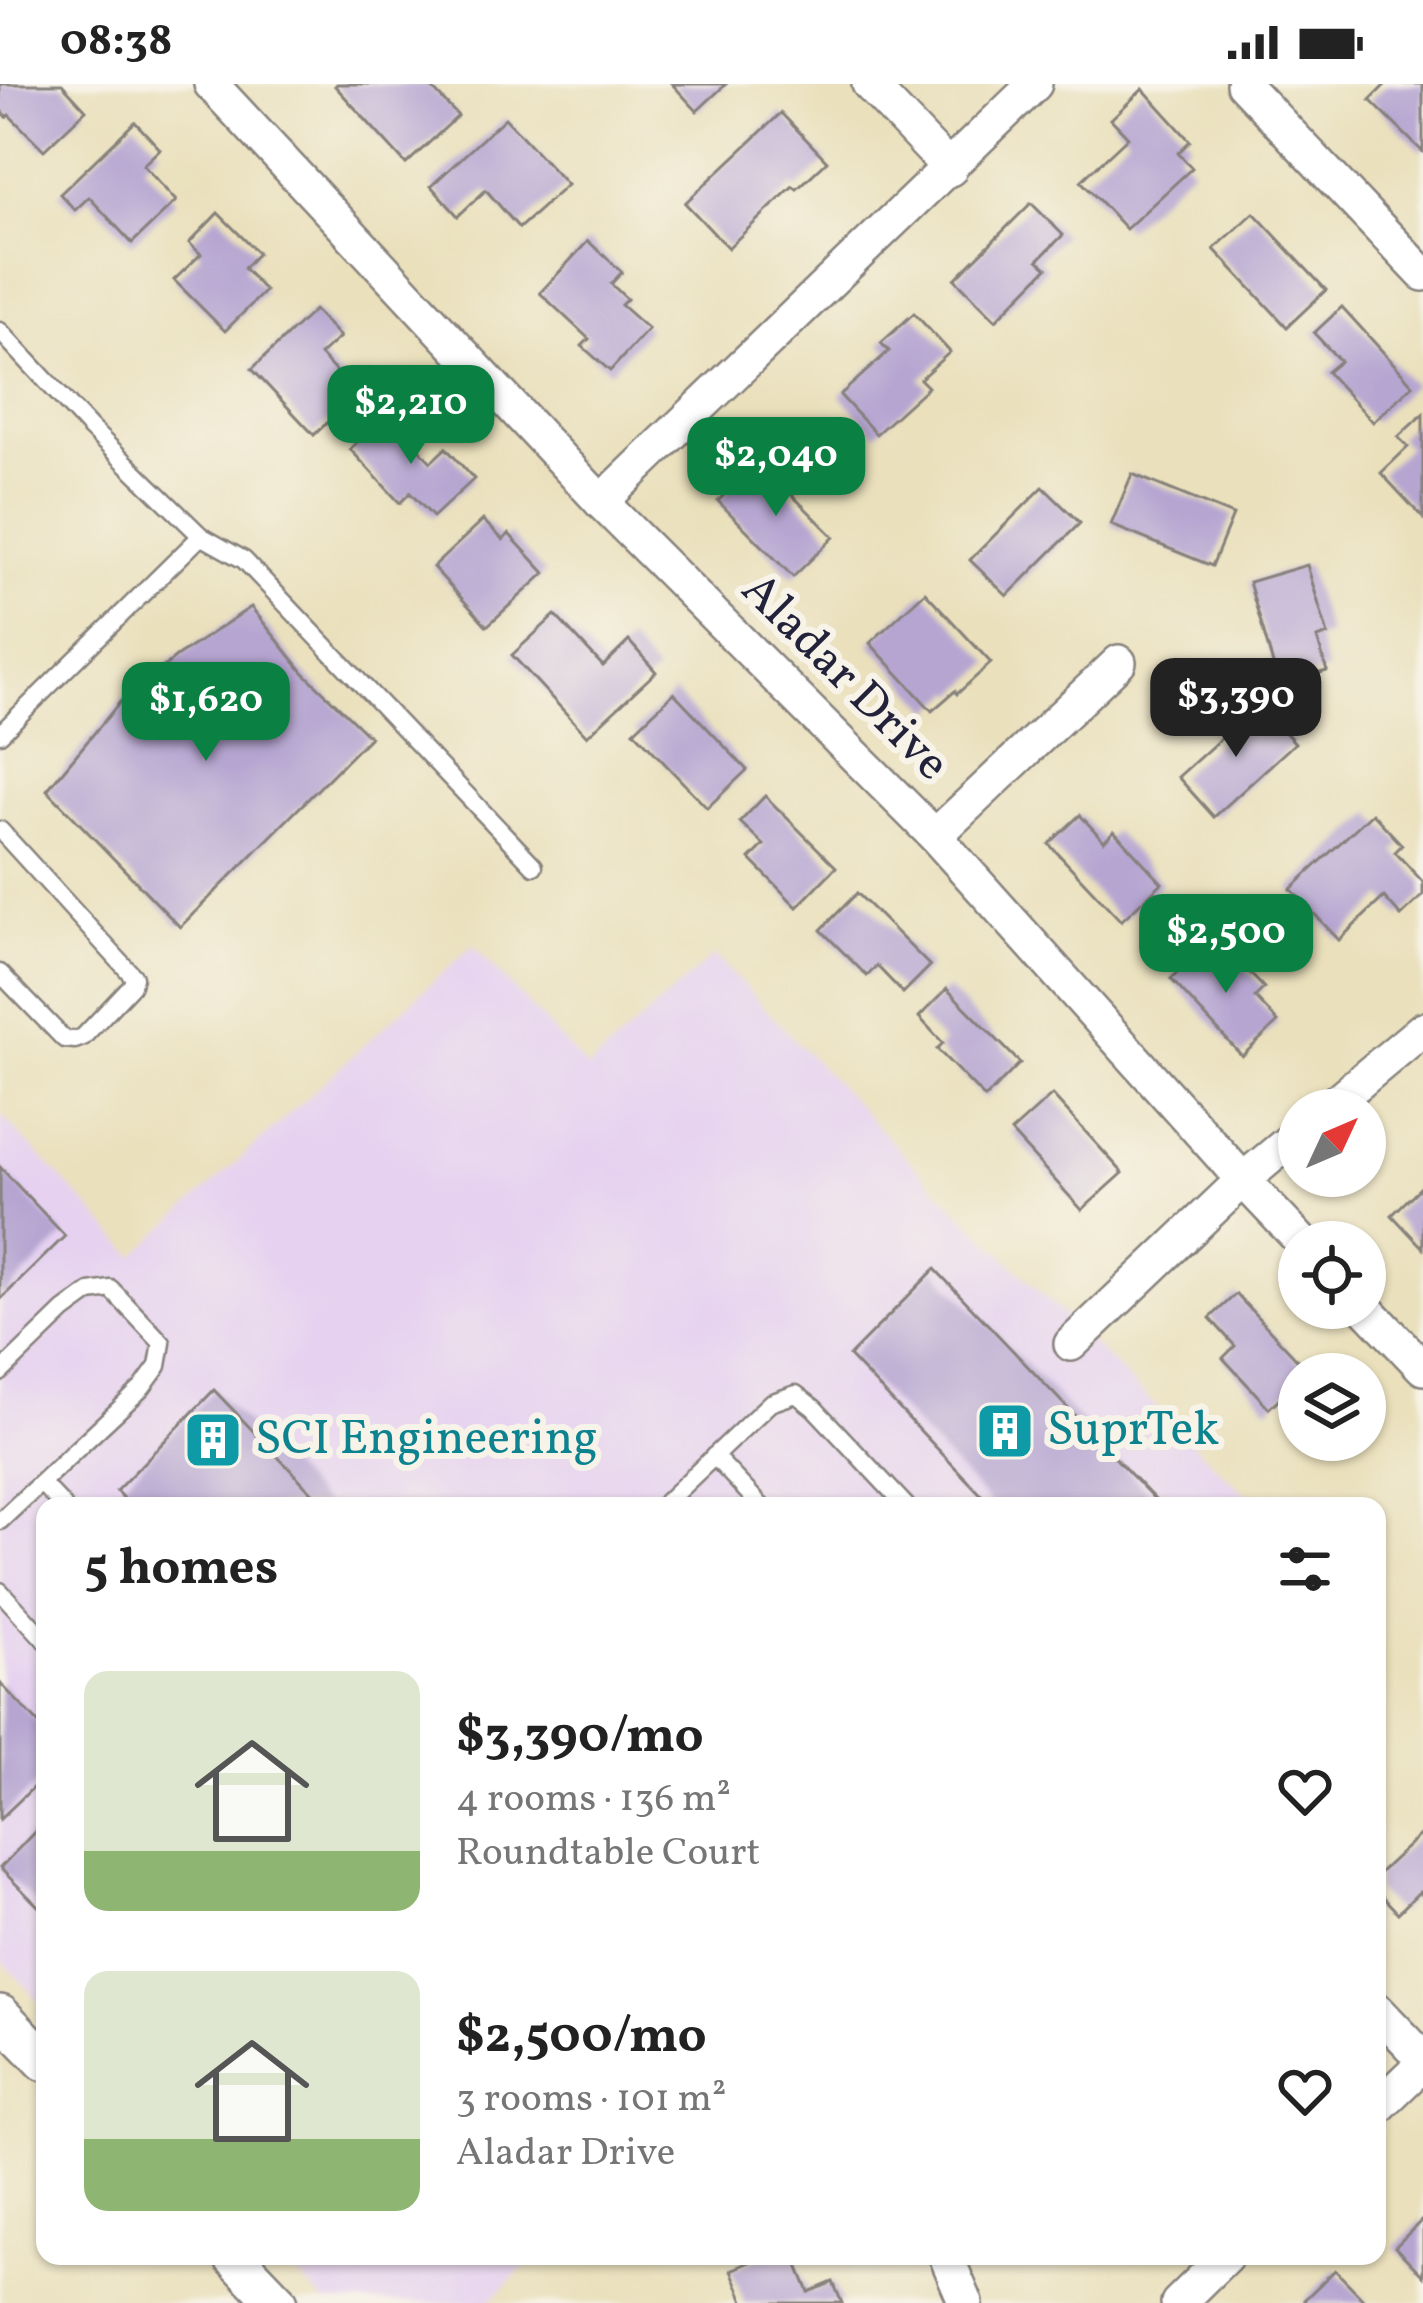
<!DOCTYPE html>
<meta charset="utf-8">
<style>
body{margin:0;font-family:Vollkorn,serif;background:#f2f2f2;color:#222;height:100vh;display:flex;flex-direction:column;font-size:45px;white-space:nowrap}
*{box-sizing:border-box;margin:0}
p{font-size:39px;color:#767676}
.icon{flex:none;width:66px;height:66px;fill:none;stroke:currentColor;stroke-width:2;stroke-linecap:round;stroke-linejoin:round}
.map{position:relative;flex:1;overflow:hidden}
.side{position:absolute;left:36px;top:1413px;width:1350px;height:768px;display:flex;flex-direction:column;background:#fff;border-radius:24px;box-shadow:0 3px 9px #0004}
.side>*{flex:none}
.needle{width:78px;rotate:46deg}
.controls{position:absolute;left:1278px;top:1005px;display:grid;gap:24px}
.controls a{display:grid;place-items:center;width:108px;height:108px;border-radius:50%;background:#fff;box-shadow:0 3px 9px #0004;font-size:60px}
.price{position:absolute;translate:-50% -102px;padding:0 27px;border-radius:24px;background:#0b8043;color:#fff;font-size:39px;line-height:78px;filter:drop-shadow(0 3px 6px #0008)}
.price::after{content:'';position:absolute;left:50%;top:72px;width:36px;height:27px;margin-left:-18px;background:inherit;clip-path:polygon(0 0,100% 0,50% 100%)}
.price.selected{background:#222;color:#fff}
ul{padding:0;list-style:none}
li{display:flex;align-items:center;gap:36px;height:300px;padding:0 48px}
li span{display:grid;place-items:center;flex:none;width:336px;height:240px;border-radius:24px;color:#555}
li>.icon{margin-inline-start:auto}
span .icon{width:144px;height:144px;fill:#fffc;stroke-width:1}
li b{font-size:51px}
h2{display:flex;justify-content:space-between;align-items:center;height:144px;padding:0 48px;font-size:51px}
.status{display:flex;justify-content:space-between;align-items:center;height:84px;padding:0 60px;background:#fff;direction:ltr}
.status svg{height:33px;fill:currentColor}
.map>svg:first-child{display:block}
.built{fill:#e6d2f0}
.building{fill:#b6a5d1}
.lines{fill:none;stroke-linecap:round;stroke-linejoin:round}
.service-casing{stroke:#86817c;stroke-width:21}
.minor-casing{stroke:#86817c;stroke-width:38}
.tertiary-casing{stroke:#86817c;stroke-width:44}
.service{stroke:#fff;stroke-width:16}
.minor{stroke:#fff;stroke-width:33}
.tertiary{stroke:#fff;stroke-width:39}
.labels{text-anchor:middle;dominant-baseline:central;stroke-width:12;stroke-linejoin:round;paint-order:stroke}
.street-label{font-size:48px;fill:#22223b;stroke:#f7f3e8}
.culture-label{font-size:48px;fill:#0d838f;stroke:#f7f3e8;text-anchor:start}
</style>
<div class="status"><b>08:38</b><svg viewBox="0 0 49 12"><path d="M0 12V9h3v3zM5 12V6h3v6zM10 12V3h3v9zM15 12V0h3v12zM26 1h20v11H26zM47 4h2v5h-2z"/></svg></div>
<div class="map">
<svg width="1423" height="2219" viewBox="0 0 1423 2219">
<rect width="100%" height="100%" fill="#f7f3e8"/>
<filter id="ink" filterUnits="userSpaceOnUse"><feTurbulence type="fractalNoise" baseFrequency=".00833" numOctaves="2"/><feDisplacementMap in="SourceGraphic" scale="24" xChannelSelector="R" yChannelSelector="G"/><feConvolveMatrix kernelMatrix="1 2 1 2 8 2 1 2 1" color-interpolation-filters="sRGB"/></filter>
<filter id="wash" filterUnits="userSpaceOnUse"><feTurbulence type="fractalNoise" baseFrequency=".004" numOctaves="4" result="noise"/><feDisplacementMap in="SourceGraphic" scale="48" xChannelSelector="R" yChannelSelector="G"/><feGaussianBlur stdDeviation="2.7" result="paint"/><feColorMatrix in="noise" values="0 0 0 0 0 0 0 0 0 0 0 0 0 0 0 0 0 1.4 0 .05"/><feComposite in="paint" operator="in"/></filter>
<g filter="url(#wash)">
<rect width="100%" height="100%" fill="#eae0bc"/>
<g class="built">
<polygon points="473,861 588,985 714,871 921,1089 1212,1379 1259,1422 45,1422 45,1923 0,1875 0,1030 135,1172"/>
<polygon points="280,2172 536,2172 488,2219 324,2219"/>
</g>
<g id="blocks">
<g class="building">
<polygon points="0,0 62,0 86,26 44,66 9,31 7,33 0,25"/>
<polygon points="337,0 428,0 458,32 406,80 335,2"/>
<polygon points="672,0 726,0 697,27"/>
<polygon points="1386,0 1423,0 1423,68 1370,16"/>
<polygon points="1143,5 1190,57 1178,69 1192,84 1126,145 1081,97 1128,53 1111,35"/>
<polygon points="781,29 827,77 797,105 793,102 728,164 685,119"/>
<polygon points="505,34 567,101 519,144 486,106 458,132 431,102"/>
<polygon points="135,38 160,65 143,81 176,117 132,159 89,113 75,126 60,110"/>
<polygon points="1031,119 1063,151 1038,176 1047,184 996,236 955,195"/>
<polygon points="218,129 258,169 244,184 265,207 225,247 174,196 201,170 189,159"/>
<polygon points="1254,129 1326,206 1287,243 1214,165"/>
<polygon points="588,157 622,188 611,200 627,215 621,221 648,245 610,287 582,262 589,255 540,209"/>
<polygon points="1342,223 1413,301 1373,338 1327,288 1340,277 1314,249"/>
<polygon points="314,226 340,253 320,271 357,310 314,351 252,285"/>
<polygon points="914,229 950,268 920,295 928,303 876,350 840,311 889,267 881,259"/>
<polygon points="386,330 431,378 446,364 474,395 433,433 410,409 400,419 350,365"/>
<polygon points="1423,330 1423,434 1381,389 1408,363 1398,353"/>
<polygon points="758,377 834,453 793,493 718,417"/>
<polygon points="1132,390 1233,431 1212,482 1111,441"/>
<polygon points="1043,403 1080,439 1007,512 970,476"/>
<polygon points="483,436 503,456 509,450 545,489 487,542 433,483"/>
<polygon points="1307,481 1328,551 1317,554 1327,587 1279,601 1249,498"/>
<polygon points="925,508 991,579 957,610 955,607 932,627 870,559"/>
<polygon points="251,523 303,588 370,653 180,843 47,706 120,618 176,573"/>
<polygon points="555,531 603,582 629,557 656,588 587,652 512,571"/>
<polygon points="674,609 747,686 707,724 634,647"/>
<polygon points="1259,620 1295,659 1214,733 1178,693"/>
<polygon points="765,712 836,783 797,823 750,775 764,761 740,738"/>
<polygon points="1372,729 1402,761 1395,768 1423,798 1423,811 1401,832 1384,813 1339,856 1291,805"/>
<polygon points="1080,731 1104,757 1114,747 1162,799 1121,837 1049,760"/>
<polygon points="857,809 930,882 903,909 877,882 867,892 821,846"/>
<polygon points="1216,853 1264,904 1255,913 1278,938 1242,972 1171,895"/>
<polygon points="947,905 1020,979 985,1014 937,965 943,959 919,933"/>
<polygon points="1052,1011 1123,1089 1082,1126 1011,1048"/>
<polygon points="0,1083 65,1152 0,1216"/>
<polygon points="1423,1101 1423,1164 1392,1131"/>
<polygon points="935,1185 1161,1422 992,1422 849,1272"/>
<polygon points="1236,1210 1308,1287 1299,1290 1299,1296 1269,1324 1223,1274 1235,1262 1210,1234"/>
<polygon points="214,1306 325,1422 131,1422 116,1407"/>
<polygon points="0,1599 45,1646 45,1692 0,1735"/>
<polygon points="45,1737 45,1829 0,1784"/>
<polygon points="1423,1748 1423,1812 1419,1808 1398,1829 1377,1807 1377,1791"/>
<polygon points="1423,2135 1423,2192 1395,2163"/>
<polygon points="763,2172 794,2172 809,2208 833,2198 842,2219 745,2219 731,2186"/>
<polygon points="1335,2186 1367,2219 1306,2219 1304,2216"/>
</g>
</g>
</g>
<g filter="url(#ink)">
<use href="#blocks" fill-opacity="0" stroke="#86817c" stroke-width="3"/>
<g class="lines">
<defs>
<g id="service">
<polyline points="0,247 90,344 201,452 0,650"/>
<polyline points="201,452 244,476 534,782"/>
<polyline points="0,746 134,893 132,901 83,953 75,956 64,955 0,889"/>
<polyline points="0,1289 64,1227 90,1208 111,1205 162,1259 158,1282 142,1304 0,1437"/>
<polyline points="714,1372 761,1422"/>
<polyline points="41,1399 63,1422"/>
<polyline points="662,1422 770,1319 796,1310 814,1324 906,1422"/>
<polyline points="0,1507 45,1556"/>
</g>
<g id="minor">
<polyline points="211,0 601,418 935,752 1243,1096 1302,1158"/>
<polyline points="869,0 950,85"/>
<polyline points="1243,0 1423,190"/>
<polyline points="601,418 1035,0"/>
<polyline points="935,752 1119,578"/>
<polyline points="1326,1026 1423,945"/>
<polyline points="1365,1223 1423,1284"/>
<polyline points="1071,1260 1243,1096 1299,1049"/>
<polyline points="1377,1926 1423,1974"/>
<polyline points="1377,2024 1423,1980"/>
<polyline points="946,2172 966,2219"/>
<polyline points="1178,2219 1226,2172"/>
</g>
<g id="tertiary">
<polyline points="0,1931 45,1977"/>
<polyline points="233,2172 278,2219"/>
</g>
</defs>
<use href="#service" class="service-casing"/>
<use href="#minor" class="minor-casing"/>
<use href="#tertiary" class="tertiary-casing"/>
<use href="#service" class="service"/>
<use href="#minor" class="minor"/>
<use href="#tertiary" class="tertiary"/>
</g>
</g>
<defs>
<symbol id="building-square" viewBox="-11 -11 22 22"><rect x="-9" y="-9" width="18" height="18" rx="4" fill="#0f9aa8" stroke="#f7f3e8"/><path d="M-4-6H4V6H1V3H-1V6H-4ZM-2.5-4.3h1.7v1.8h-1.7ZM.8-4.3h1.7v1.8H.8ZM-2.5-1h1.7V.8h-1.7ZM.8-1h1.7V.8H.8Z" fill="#fff"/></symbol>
</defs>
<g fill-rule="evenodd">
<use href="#building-square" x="972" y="1314" width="66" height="66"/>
<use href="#building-square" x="180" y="1323" width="66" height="66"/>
</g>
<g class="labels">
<g class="street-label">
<text transform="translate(844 594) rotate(45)">Aladar Drive</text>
</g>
<g class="culture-label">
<text x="1047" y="1347">SuprTek</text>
<text x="255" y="1356">SCI Engineering</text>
</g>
</g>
</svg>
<div class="controls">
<a><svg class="needle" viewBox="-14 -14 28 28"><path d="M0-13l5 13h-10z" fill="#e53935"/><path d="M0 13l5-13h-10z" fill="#767676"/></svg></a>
<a><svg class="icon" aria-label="locate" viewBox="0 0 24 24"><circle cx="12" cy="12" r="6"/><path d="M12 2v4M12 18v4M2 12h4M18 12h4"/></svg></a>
<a><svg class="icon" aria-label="layers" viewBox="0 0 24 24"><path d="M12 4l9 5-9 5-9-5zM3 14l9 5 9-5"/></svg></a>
</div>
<b class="price" style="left:411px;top:383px">$2,210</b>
<b class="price" style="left:776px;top:435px">$2,040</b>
<b class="price selected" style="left:1236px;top:676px">$3,390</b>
<b class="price" style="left:206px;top:680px">$1,620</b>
<b class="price" style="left:1226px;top:912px">$2,500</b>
<section class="side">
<h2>5 homes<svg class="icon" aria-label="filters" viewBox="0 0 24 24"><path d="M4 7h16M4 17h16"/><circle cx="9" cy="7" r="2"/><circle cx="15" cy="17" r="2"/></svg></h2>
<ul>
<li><span style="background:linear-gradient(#dfe7d0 75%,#8fb573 0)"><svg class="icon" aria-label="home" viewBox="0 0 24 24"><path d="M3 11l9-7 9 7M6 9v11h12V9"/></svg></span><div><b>$3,390/mo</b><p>4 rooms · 136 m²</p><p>Roundtable Court</p></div><svg class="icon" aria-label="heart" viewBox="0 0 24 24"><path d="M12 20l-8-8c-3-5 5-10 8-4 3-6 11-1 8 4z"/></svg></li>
<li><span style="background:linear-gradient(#dfe7d0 70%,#8fb573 0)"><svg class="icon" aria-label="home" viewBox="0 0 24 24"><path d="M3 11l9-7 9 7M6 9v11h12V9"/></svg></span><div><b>$2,500/mo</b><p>3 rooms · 101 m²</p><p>Aladar Drive</p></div><svg class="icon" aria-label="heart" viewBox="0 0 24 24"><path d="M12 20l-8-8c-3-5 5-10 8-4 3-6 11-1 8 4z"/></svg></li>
</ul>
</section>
</div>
